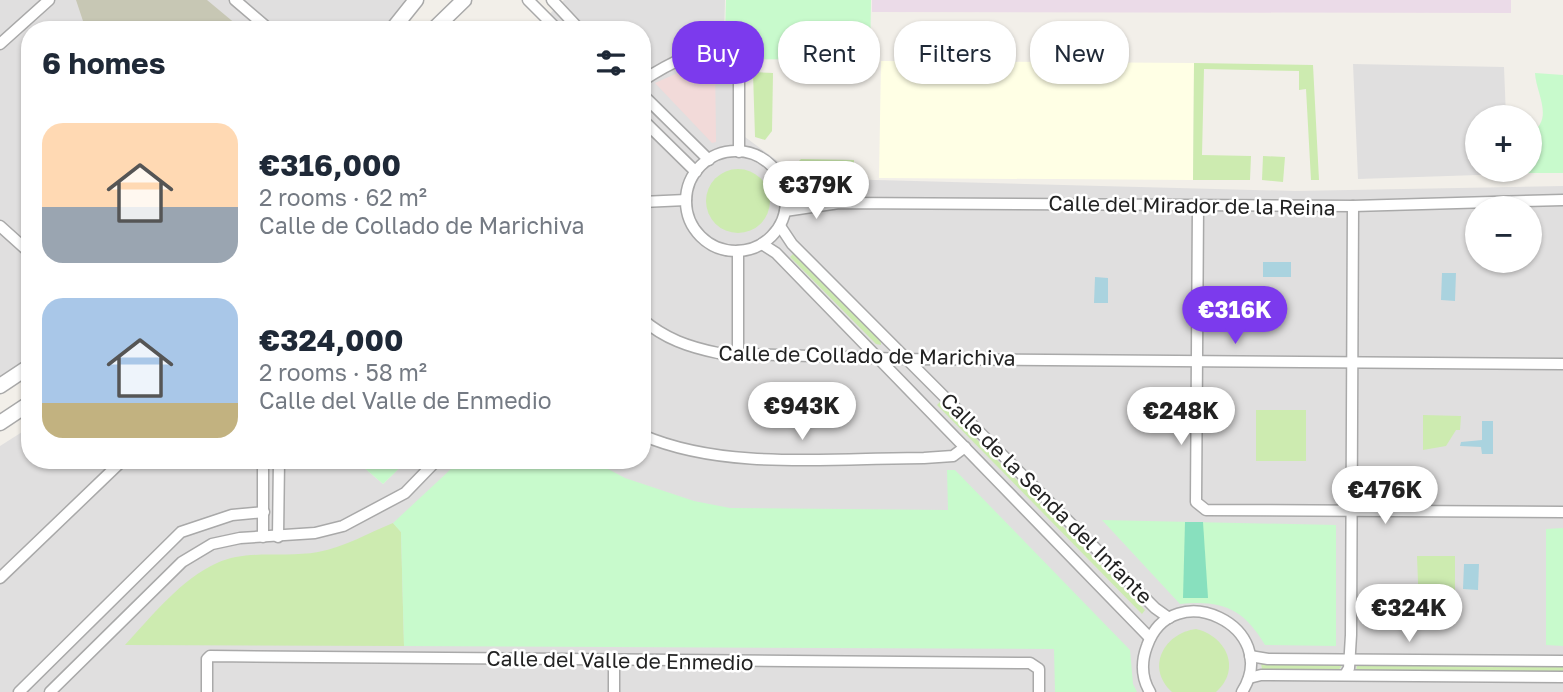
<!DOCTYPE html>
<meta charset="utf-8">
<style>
body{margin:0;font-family:"Golos Text",sans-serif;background:#f6f6f7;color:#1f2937;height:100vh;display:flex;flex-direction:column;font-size:26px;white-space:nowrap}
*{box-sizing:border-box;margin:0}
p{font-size:23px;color:#747a83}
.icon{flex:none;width:38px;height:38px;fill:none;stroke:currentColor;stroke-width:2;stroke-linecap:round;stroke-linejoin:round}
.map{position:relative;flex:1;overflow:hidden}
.drawer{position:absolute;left:21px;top:21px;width:630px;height:448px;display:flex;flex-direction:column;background:#fff;border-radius:28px;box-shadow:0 2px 5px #0004}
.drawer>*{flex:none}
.top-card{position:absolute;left:672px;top:21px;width:665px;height:63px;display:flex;gap:14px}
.tools{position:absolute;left:1465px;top:105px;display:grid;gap:14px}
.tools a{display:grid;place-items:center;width:77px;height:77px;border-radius:50%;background:#fff;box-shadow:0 2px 5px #0004;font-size:35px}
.price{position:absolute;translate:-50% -60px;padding:0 16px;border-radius:24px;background:#fff;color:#222;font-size:23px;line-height:46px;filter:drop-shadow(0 2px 4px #0008)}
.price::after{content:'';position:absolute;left:50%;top:42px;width:21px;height:16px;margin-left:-10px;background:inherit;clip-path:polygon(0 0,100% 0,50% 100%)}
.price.on{background:#7c3aed;color:#fff}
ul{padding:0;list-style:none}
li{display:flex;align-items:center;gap:21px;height:175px;padding:0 21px}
li span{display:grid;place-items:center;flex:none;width:196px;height:140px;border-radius:21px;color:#555}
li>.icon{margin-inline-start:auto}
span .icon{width:84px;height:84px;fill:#fffc;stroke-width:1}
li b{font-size:30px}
h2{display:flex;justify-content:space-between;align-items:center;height:84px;padding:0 21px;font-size:30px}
.tag{padding:0 24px;border-radius:28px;background:#fff;box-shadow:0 2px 5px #0004;font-size:24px;line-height:63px}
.tag.on{background:#7c3aed;color:#fff}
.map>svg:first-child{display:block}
.residential{fill:#e0dfdf;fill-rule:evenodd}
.commercial{fill:#f2dad9}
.industrial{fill:#ebdbe8}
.education{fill:#ffffe5}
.construction{fill:#c7c7b4}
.grass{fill:#cdebb0}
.park{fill:#c8facc}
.pitch{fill:#88e0be}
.water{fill:#aad3df}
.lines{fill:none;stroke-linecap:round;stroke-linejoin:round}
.minor-casing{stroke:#a9a9a9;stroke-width:13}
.tertiary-casing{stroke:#a9a9a9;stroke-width:17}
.minor{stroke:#fff;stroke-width:10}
.tertiary{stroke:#fff;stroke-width:14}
.labels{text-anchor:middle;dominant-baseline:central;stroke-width:5;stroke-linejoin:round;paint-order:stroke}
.street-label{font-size:21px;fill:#222;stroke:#fff}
</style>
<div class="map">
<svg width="1563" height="692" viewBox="0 0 1563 692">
<rect width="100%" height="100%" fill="#f2efe9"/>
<g class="residential">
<polygon points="0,0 412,0 390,30 30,30 30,366 0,385"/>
<path d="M564,0H725L724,36L743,38L745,137L801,178L1295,191L1563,186V692H0V446L30,427V460H355L383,484L408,460H642V30H533ZM1477,208H1530V261H1477Z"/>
<polygon points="1353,64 1504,67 1506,117 1477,117 1477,170 1508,170 1508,174 1358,179"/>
</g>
<polygon class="commercial" points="715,63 716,142 712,143 655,83 689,68"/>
<polygon class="industrial" points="872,0 1511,0 1511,13 872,12"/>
<polygon class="education" points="881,61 1194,63 1193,180 879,178"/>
<polygon class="construction" points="76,0 207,0 243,30 86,30"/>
<g class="grass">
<polygon points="1194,63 1313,65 1319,180 1311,180 1306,89 1299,90 1299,71 1204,69 1202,155 1251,156 1250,180 1193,180"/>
<polygon points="753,72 773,73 772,131 765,140 755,137"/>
<polygon points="1263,156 1285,157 1283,182 1262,180"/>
<polygon points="801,159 854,160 854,179 801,178 795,173 794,166"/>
<circle cx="738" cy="201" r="32"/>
<polygon points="794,253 881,341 881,345 876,344 790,257"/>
<polygon points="940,402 1145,610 1142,614 937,405"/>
<rect x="1256" y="410" width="50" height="51"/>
<polygon points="1423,415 1461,416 1460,430 1456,430 1446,446 1423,450"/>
<path d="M393,523L401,532L404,646L125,645C152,616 181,579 217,563C247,549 285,558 318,552C345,547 368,533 393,523Z"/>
<polygon points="1417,556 1455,556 1455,610 1419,610"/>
<path d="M1196,629C1226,636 1242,669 1216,692H1172C1145,668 1164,633 1196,629Z"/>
<polygon points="1261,663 1343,664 1338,671 1262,669"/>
<polygon points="1357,665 1563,666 1563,671 1356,672"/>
</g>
<g class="park">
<polygon points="726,0 871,0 870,60 745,59 743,37 725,36"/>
<path d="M1535,73L1563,75V173H1519V170H1530V134C1555,119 1536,94 1535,73Z"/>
<polygon points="355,460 408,460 383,484"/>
<polygon points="456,460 591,460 625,478 694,501 730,508 948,510 947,470 955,470 1130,650 1133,684 1137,692 1055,692 1054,649 404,646 401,532 393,523 451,469"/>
<path d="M1102,520L1336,525V646L1265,645C1243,608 1222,600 1180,604Z"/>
<polygon points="1563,528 1563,646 1546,645 1546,529"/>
</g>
<polygon class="pitch" points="1185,522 1203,522 1208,598 1183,598"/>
<g class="water">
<rect x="1263" y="262" width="28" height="15"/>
<polygon points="1442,273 1456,273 1455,301 1441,300"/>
<polygon points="1095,277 1108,278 1108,303 1094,303"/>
<polygon points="1482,421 1493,421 1493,454 1482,454 1481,447 1460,446 1461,442 1482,440"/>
<polygon points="1464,564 1479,564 1478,590 1463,589"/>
</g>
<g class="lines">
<defs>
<g id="minor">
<polyline points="235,0 270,30"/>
<polyline points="528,0 558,30"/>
<polyline points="552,0 580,30"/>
<polyline points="0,44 49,0"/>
<path d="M642,81C665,66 707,41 735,52L739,57V152"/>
<polyline points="642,94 709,160"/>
<polyline points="642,119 696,172"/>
<circle cx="736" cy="201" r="50"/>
<polyline points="784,188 804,197 823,200"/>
<polyline points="642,202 686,200"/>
<polyline points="1198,206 1196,502 1206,510 1563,512"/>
<polyline points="785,211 839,203 1353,206 1563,200"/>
<polyline points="0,226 30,253"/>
<polyline points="780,226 792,244 1155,608 1169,618"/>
<polyline points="762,244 776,253 1150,638"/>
<path d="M642,319C665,339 689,347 718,353L908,359L1563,364"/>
<polyline points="738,354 738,251"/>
<path d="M642,435C725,471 834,458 924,458L953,456L965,447"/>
<polyline points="263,460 263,537"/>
<polyline points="278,537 279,460"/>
<polyline points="0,578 123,460"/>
<polyline points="1250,656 1268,659 1563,661"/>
<polyline points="614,661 614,692"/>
<polyline points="1345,675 1349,668 1351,635 1353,206"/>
<polyline points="1249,678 1261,675 1563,677"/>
<polyline points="19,692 181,532 232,515 264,512"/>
<polyline points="50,692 182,562 212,544 240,538 315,533 343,526 405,493 437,460"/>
<polyline points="207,692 207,659 210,656 1030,663 1039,669 1039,692"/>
<path d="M1150,692C1141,677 1141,662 1147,646C1172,574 1283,627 1242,692"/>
</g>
<g id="tertiary">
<polyline points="392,30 416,0"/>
<polyline points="433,30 464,0"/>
<polyline points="0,386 30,366"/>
<polyline points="0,423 30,403"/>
</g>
</defs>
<use href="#minor" class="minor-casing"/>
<use href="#tertiary" class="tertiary-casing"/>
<use href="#minor" class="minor"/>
<use href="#tertiary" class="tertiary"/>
</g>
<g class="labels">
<g class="street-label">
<text transform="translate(1192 205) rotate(1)">Calle del Mirador de la Reina</text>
<text transform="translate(867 355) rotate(1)">Calle de Collado de Marichiva</text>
<text transform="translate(1047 498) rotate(45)">Calle de la Senda del Infante</text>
<text transform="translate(620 660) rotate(1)">Calle del Valle de Enmedio</text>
</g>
</g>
</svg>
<div class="tools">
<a>+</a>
<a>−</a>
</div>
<b class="price" style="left:816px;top:221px">€379K</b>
<b class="price on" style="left:1235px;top:346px">€316K</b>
<b class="price" style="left:802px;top:442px">€943K</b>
<b class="price" style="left:1181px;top:447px">€248K</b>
<b class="price" style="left:1385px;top:526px">€476K</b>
<b class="price" style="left:1409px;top:644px">€324K</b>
<div class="top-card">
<a class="tag on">Buy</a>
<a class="tag">Rent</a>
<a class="tag">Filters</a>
<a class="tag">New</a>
</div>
<section class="drawer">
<h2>6 homes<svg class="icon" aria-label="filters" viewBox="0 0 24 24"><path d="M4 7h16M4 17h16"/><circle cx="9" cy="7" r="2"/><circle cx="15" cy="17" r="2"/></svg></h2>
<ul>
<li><span style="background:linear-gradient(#ffd9b3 60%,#9aa5b1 0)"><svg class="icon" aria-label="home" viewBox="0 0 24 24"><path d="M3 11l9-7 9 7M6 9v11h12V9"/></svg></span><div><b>€316,000</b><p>2 rooms · 62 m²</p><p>Calle de Collado de Marichiva</p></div></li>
<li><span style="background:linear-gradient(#a9c7e8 75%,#c2b280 0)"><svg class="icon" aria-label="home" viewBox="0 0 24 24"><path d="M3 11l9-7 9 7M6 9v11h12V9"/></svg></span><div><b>€324,000</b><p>2 rooms · 58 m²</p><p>Calle del Valle de Enmedio</p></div></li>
</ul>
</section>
</div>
